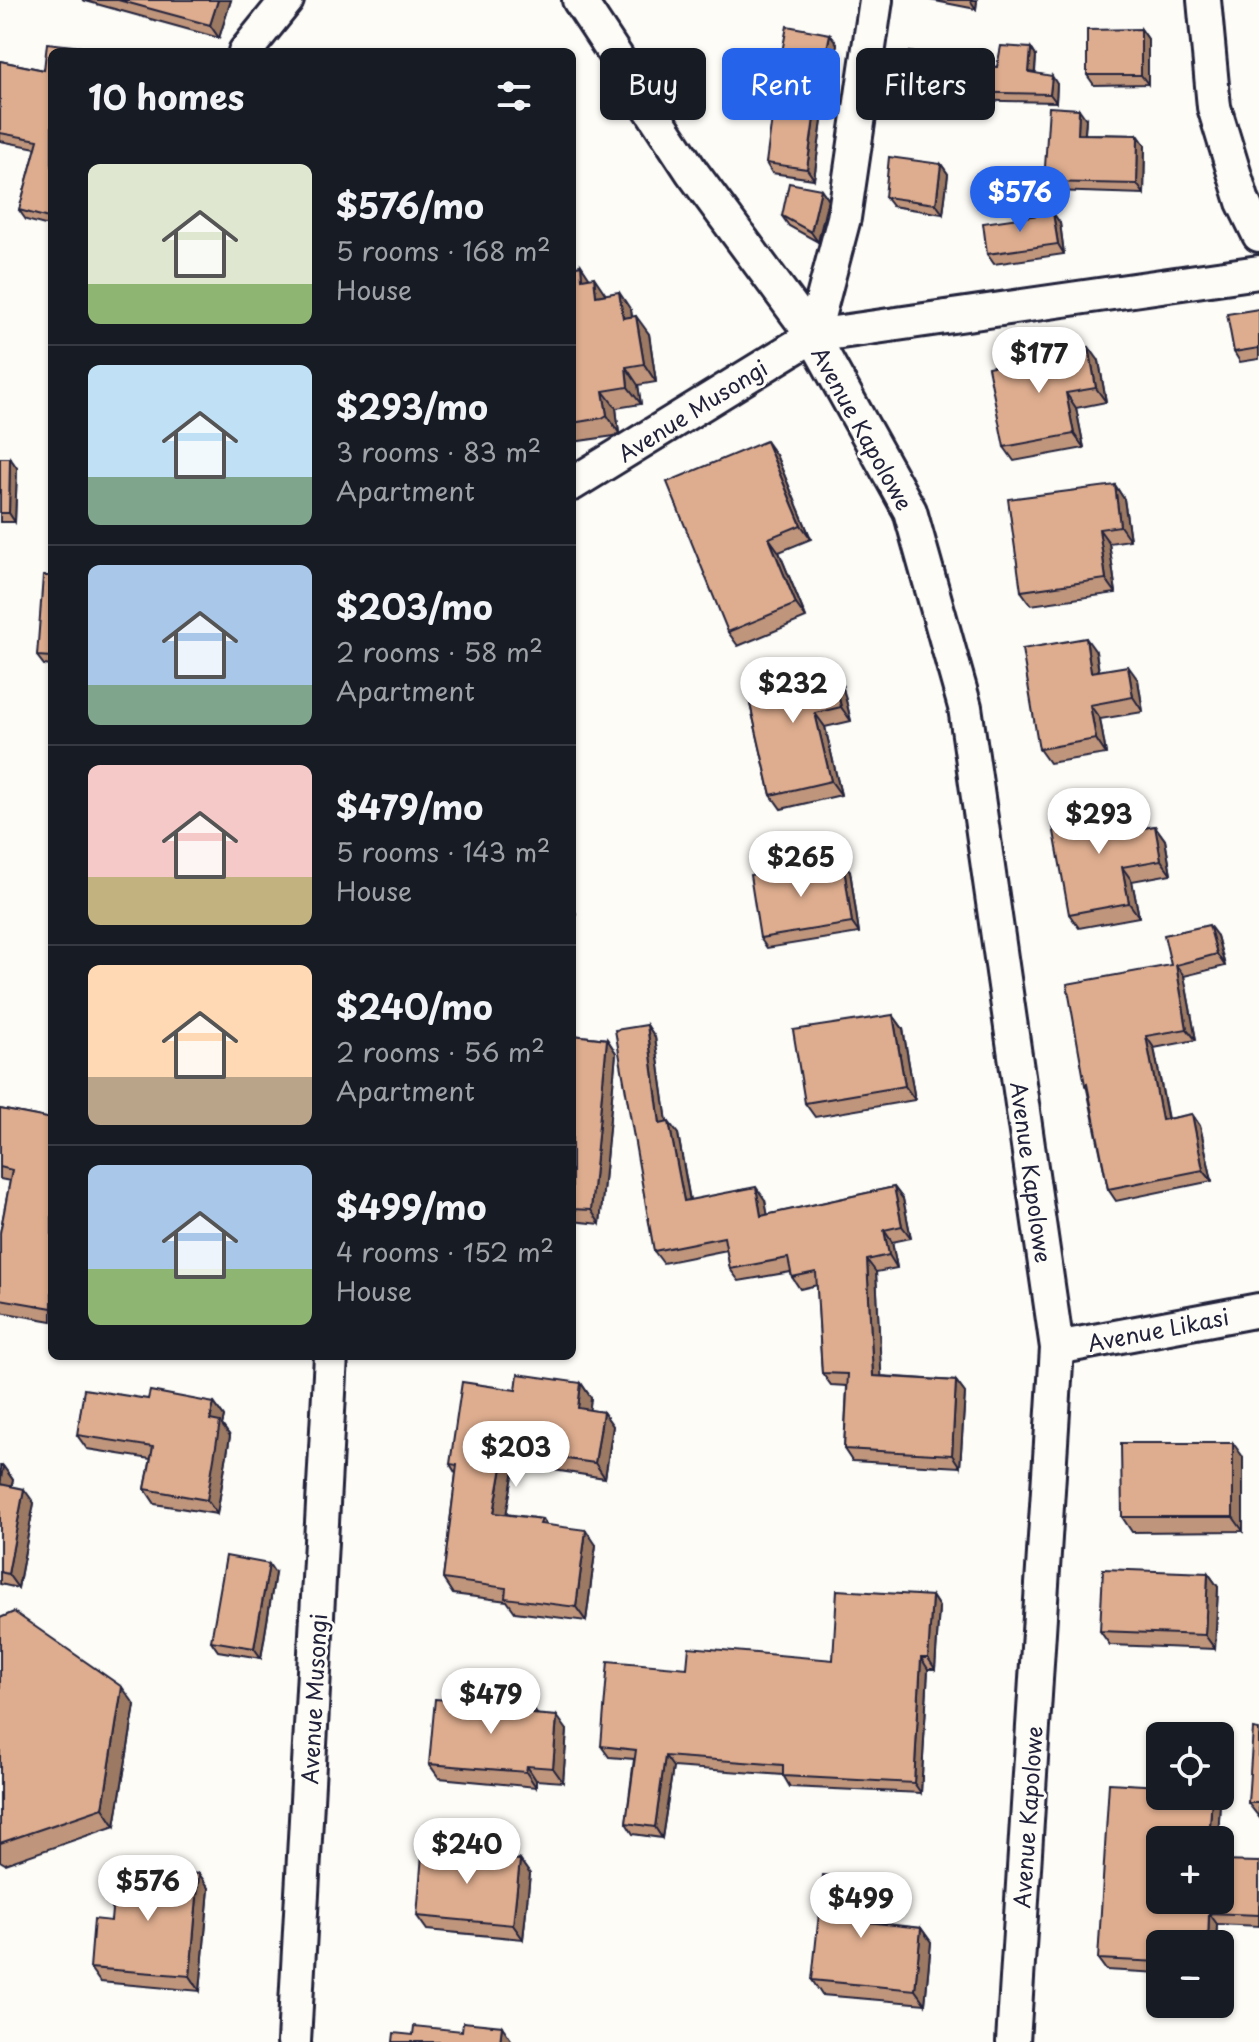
<!DOCTYPE html>
<meta charset="utf-8">
<style>
body{margin:0;font-family:"Playpen Sans",sans-serif;background:#242831;color:#f1f3f6;height:100vh;display:flex;flex-direction:column;font-size:30px;white-space:nowrap}
*{box-sizing:border-box;margin:0}
p{font-size:26px;color:#9ea1a6}
.icon{flex:none;width:44px;height:44px;fill:none;stroke:currentColor;stroke-width:2;stroke-linecap:round;stroke-linejoin:round}
.map{position:relative;flex:1;overflow:hidden}
.panel{position:absolute;left:48px;top:48px;width:528px;height:1312px;display:flex;flex-direction:column;background:#171b24;border-radius:12px;box-shadow:0 2px 6px #0004}
.panel>*{flex:none}
.guide{position:absolute;left:600px;top:48px;width:538px;height:72px;display:flex;gap:16px}
.controls{position:absolute;left:1146px;top:1722px;display:grid;gap:16px}
.controls a{display:grid;place-items:center;width:88px;height:88px;border-radius:12px;background:#171b24;box-shadow:0 2px 6px #0004;font-size:40px}
.price{position:absolute;translate:-50% -68px;padding:0 18px;border-radius:28px;background:#fff;color:#222;font-size:26px;line-height:52px;filter:drop-shadow(0 2px 4px #0008)}
.price::after{content:'';position:absolute;left:50%;top:48px;width:24px;height:18px;margin-left:-12px;background:inherit;clip-path:polygon(0 0,100% 0,50% 100%)}
.price.selected{background:#2563eb;color:#fff}
ul{padding:0;list-style:none}
li{display:flex;align-items:center;gap:24px;height:200px;padding:0 40px}
li+li{border-top:2px solid #363941}
li span{display:grid;place-items:center;flex:none;width:224px;height:160px;border-radius:12px;color:#555}
li>.icon{margin-inline-start:auto}
span .icon{width:96px;height:96px;fill:#fffc;stroke-width:1}
li b{font-size:34px}
h2{display:flex;justify-content:space-between;align-items:center;height:96px;padding:0 40px;font-size:34px}
.pill{padding:0 28px;border-radius:12px;background:#171b24;box-shadow:0 2px 6px #0004;font-size:28px;line-height:72px}
.pill.selected{background:#2563eb;color:#fff}
.map>svg:first-child{display:block}
.lines{fill:none;stroke-linecap:round;stroke-linejoin:round}
.minor-casing{stroke:#22223b;stroke-width:38}
.minor{stroke:#fdfcf7;stroke-width:32}
.wall{fill:#bf957b;stroke:#22223b;stroke-width:2}
.shaded-wall{fill:#9b7964;stroke:#22223b;stroke-width:2}
.building{fill:#dead8f;stroke:#22223b;stroke-width:2}
.labels{text-anchor:middle;dominant-baseline:central;stroke-width:6;stroke-linejoin:round;paint-order:stroke}
.street-label{font-size:22px;fill:#22223b;stroke:#fdfcf7}
</style>
<div class="map">
<svg width="1259" height="2042" viewBox="0 0 1259 2042">
<rect width="100%" height="100%" fill="#fdfcf7"/>
<filter id="ink" filterUnits="userSpaceOnUse"><feTurbulence type="fractalNoise" baseFrequency=".0125" numOctaves="2"/><feDisplacementMap in="SourceGraphic" scale="16" xChannelSelector="R" yChannelSelector="G"/><feConvolveMatrix kernelMatrix="1 2 1 2 8 2 1 2 1" color-interpolation-filters="sRGB"/></filter>
<g filter="url(#ink)">
<g class="lines">
<defs>
<g id="minor">
<polyline points="579,0 692,172 813,336 910,511 965,707 1057,1348 1013,2042"/>
<polyline points="1204,0 1214,107 1243,202 1259,235"/>
<polyline points="245,52 287,0"/>
<polyline points="813,336 844,218 876,0"/>
<polyline points="572,484 813,336 1259,272"/>
<polyline points="1057,1348 1259,1310"/>
<polyline points="294,2042 331,1356"/>
</g>
</defs>
<use href="#minor" class="minor-casing"/>
<use href="#minor" class="minor"/>
</g>
<g class="wall">
<polygon points="82,0 231,0 219,38"/>
<polygon points="930,0 977,0 976,9"/>
<polygon points="1141,29 1148,39 1148,84 1094,85 1087,75"/>
<polygon points="830,34 837,44 829,84 827,84 814,179 772,173 766,163"/>
<polygon points="1031,48 1036,56 1035,73 1057,84 1056,102 960,100 959,114 909,105 904,97 997,67"/>
<polygon points="52,52 52,227 26,220 19,210 36,148 0,141 0,61 44,70"/>
<polygon points="1086,119 1085,134 1138,135 1145,145 1144,194 1051,191 1044,182"/>
<polygon points="941,164 948,174 943,214 892,206 885,197"/>
<polygon points="821,189 828,199 818,242 789,226 782,216"/>
<polygon points="1053,213 1060,223 1064,254 994,264 987,254"/>
<polygon points="581,265 589,278 605,294 631,310 632,317 649,334 656,382 638,385 641,404 616,408 619,433 614,436 572,442 572,267"/>
<polygon points="1259,309 1259,359 1240,362 1234,352"/>
<polygon points="1099,361 1106,402 1076,408 1084,448 1014,461 1004,447"/>
<polygon points="776,455 811,539 779,552 806,618 738,646 728,632"/>
<polygon points="0,458 10,458 17,468 15,522 0,522"/>
<polygon points="1115,485 1124,499 1130,540 1109,543 1116,593 1031,605 1021,591"/>
<polygon points="52,576 52,666 44,665 37,656"/>
<polygon points="1096,652 1099,671 1138,680 1143,712 1100,719 1106,754 1049,763 1039,749"/>
<polygon points="840,676 851,721 825,727 841,795 781,809 771,795 745,682"/>
<polygon points="1114,803 1124,817 1126,831 1155,826 1165,840 1171,874 1132,881 1139,917 1079,928 1069,914"/>
<polygon points="850,871 859,933 767,948 760,938"/>
<polygon points="1217,936 1225,966 1184,976 1196,1040 1154,1048 1168,1119 1192,1114 1200,1126 1212,1181 1116,1201 1108,1189 1087,1089 1085,1085 1171,965"/>
<polygon points="893,1015 903,1029 915,1100 815,1117 805,1103"/>
<polygon points="647,1025 655,1037 667,1123 678,1134 690,1200 765,1200 767,1215 894,1187 903,1199 911,1238 892,1242 897,1268 876,1272 881,1376 956,1381 965,1393 960,1467 852,1461 844,1449 847,1386 831,1385 822,1373 817,1285 800,1289 792,1277 791,1272 739,1281 730,1269 727,1250 663,1263 654,1251"/>
<polygon points="572,1035 607,1039 616,1053 600,1224 572,1221"/>
<polygon points="0,1109 52,1119 52,1321 0,1312 0,1233 10,1181 0,1179"/>
<polygon points="581,1383 591,1398 589,1410 603,1412 613,1426 605,1478 515,1464 506,1514 542,1519 546,1525 596,1545 586,1621 515,1612 507,1601 453,1594 443,1579 456,1474 450,1464 516,1390"/>
<polygon points="148,1399 214,1403 224,1417 222,1425 230,1436 217,1514 155,1504 145,1489 151,1459 87,1449 77,1435"/>
<polygon points="1243,1457 1243,1531 1132,1532 1122,1517"/>
<polygon points="0,1466 3,1466 13,1480 11,1487 34,1503 18,1588 0,1584"/>
<polygon points="275,1573 261,1658 218,1651 211,1641"/>
<polygon points="1208,1573 1218,1587 1215,1649 1110,1645 1100,1631"/>
<polygon points="932,1596 939,1607 935,1669 928,1669 921,1793 790,1787 783,1775 673,1767 662,1838 633,1834 626,1823 634,1759 609,1757 601,1746 687,1668 833,1660"/>
<polygon points="0,1618 135,1705 115,1826 5,1864 0,1861"/>
<polygon points="532,1707 537,1714 567,1730 563,1782 536,1780 536,1787 439,1778 429,1764"/>
<polygon points="1259,1730 1259,1817 1248,1803"/>
<polygon points="1160,1796 1217,1796 1220,1801 1218,1840 1160,1840 1160,1900 1259,1862 1259,1926 1217,1924 1216,1944 1160,1944 1160,1973 1106,1970 1098,1959"/>
<polygon points="520,1860 530,1874 523,1939 427,1930 417,1916"/>
<polygon points="199,1874 209,1888 200,1991 100,1982 90,1968"/>
<polygon points="871,1880 881,1894 879,1924 921,1928 931,1942 925,2004 822,1995 812,1980"/>
</g>
<g class="shaded-wall">
<polygon points="218,0 231,0 219,38 210,25"/>
<polygon points="970,0 977,0 976,9"/>
<polygon points="1141,29 1148,39 1148,84 1141,75"/>
<polygon points="830,34 837,44 829,84 822,74"/>
<polygon points="1031,48 1036,56 1034,80 1029,72"/>
<polygon points="820,74 827,84 814,179 807,169"/>
<polygon points="1052,76 1057,84 1056,102 1050,94"/>
<polygon points="955,92 960,100 959,114 953,106"/>
<polygon points="1079,109 1086,119 1084,143 1078,134"/>
<polygon points="1138,135 1145,145 1144,194 1137,184"/>
<polygon points="941,164 948,174 943,214 936,204"/>
<polygon points="821,189 828,199 818,242 811,232"/>
<polygon points="1053,213 1060,223 1064,254 1058,244"/>
<polygon points="581,265 593,283 582,279"/>
<polygon points="594,277 606,295 596,296"/>
<polygon points="619,292 631,310 635,336 623,318"/>
<polygon points="636,316 649,334 656,382 644,364"/>
<polygon points="1089,347 1099,361 1106,402 1096,388"/>
<polygon points="626,367 638,385 641,404 628,387"/>
<polygon points="603,391 616,408 619,433 607,415"/>
<polygon points="1066,393 1076,408 1084,448 1074,434"/>
<polygon points="766,441 776,455 811,539 801,525"/>
<polygon points="10,458 17,468 15,522 9,513"/>
<polygon points="1115,485 1124,499 1130,540 1120,526"/>
<polygon points="1099,529 1109,543 1116,593 1106,579"/>
<polygon points="769,538 779,552 806,618 796,604"/>
<polygon points="1086,638 1096,652 1101,687 1091,672"/>
<polygon points="830,662 840,676 851,721 841,707"/>
<polygon points="1128,666 1138,680 1143,712 1133,697"/>
<polygon points="1090,705 1100,719 1106,754 1096,739"/>
<polygon points="815,713 825,727 841,795 831,781"/>
<polygon points="1114,803 1124,817 1129,847 1119,833"/>
<polygon points="1155,826 1165,840 1171,874 1161,860"/>
<polygon points="843,861 850,871 859,933 852,923"/>
<polygon points="1122,867 1132,881 1139,917 1129,903"/>
<polygon points="572,907 576,913 572,968"/>
<polygon points="1209,925 1217,936 1225,966 1217,954"/>
<polygon points="1176,965 1184,976 1196,1040 1187,1029"/>
<polygon points="893,1015 903,1029 915,1100 905,1086"/>
<polygon points="647,1025 655,1037 669,1136 660,1124"/>
<polygon points="1146,1036 1154,1048 1170,1132 1162,1120"/>
<polygon points="607,1039 616,1053 600,1224 591,1210"/>
<polygon points="1192,1114 1200,1126 1212,1181 1203,1170"/>
<polygon points="669,1122 678,1134 692,1213 684,1201"/>
<polygon points="756,1187 765,1200 770,1228 761,1216"/>
<polygon points="894,1187 903,1199 911,1238 902,1226"/>
<polygon points="884,1230 892,1242 897,1268 889,1255"/>
<polygon points="867,1260 876,1272 882,1388 873,1376"/>
<polygon points="956,1381 965,1393 960,1467 952,1455"/>
<polygon points="581,1383 591,1398 588,1423 578,1408"/>
<polygon points="214,1403 224,1417 222,1425 230,1436 217,1514 207,1500 210,1420"/>
<polygon points="603,1412 613,1426 605,1478 595,1463"/>
<polygon points="1233,1443 1243,1457 1243,1531 1233,1517"/>
<polygon points="505,1450 515,1464 504,1527 494,1513"/>
<polygon points="3,1466 13,1480 9,1498 0,1486"/>
<polygon points="24,1489 34,1503 18,1588 8,1574"/>
<polygon points="586,1530 596,1545 586,1621 576,1607"/>
<polygon points="269,1564 275,1573 261,1658 254,1648"/>
<polygon points="1208,1573 1218,1587 1215,1649 1205,1635"/>
<polygon points="932,1596 939,1607 935,1669 928,1658"/>
<polygon points="921,1658 928,1669 921,1793 914,1783"/>
<polygon points="122,1687 135,1705 115,1826 103,1808"/>
<polygon points="557,1716 567,1730 563,1782 553,1768"/>
<polygon points="665,1756 673,1767 662,1838 655,1827"/>
<polygon points="527,1766 536,1780 536,1787 526,1772"/>
<polygon points="1212,1796 1217,1796 1220,1801 1218,1840 1209,1840"/>
<polygon points="459,1845 469,1859 458,1855"/>
<polygon points="520,1860 530,1874 523,1939 513,1925"/>
<polygon points="199,1874 209,1888 200,1991 190,1976"/>
<polygon points="871,1880 881,1894 878,1937 868,1922"/>
<polygon points="1209,1913 1217,1924 1216,1944 1208,1944"/>
<polygon points="921,1928 931,1942 925,2004 915,1990"/>
<polygon points="502,2026 512,2041 512,2042 500,2042"/>
</g>
<g class="building">
<polygon points="118,0 218,0 210,25"/>
<polygon points="787,26 830,34 822,74 820,74 807,169 766,163 778,73"/>
<polygon points="1141,29 1141,75 1087,75 1087,30"/>
<polygon points="47,43 125,52 52,52 52,219 19,210 38,140 0,133 0,61 44,70"/>
<polygon points="1001,46 1031,48 1029,72 1052,76 1050,94 955,92 953,106 904,97 909,52 997,67"/>
<polygon points="1049,107 1079,109 1078,134 1138,135 1137,184 1044,182"/>
<polygon points="889,157 941,164 936,204 885,197"/>
<polygon points="789,183 821,189 811,232 782,216"/>
<polygon points="1053,213 1058,244 987,254 983,223"/>
<polygon points="581,265 582,279 594,277 596,296 619,292 623,318 636,316 644,364 626,367 628,387 603,391 607,415 602,418 572,423 572,267"/>
<polygon points="1259,309 1259,348 1234,352 1227,314"/>
<polygon points="1089,347 1096,388 1066,393 1074,434 1004,447 988,367"/>
<polygon points="766,441 801,525 769,538 796,604 728,632 667,482"/>
<polygon points="0,458 10,458 9,513 0,513"/>
<polygon points="1115,485 1120,526 1099,529 1106,579 1021,591 1008,499"/>
<polygon points="43,576 52,576 52,657 37,656"/>
<polygon points="1086,638 1091,672 1128,666 1133,697 1090,705 1096,739 1039,749 1022,649"/>
<polygon points="830,662 841,707 815,713 831,781 771,795 745,682"/>
<polygon points="1114,803 1119,833 1155,826 1161,860 1122,867 1129,903 1069,914 1051,815"/>
<polygon points="843,861 852,923 760,938 750,875"/>
<polygon points="1209,925 1217,954 1176,965 1187,1029 1146,1036 1162,1120 1192,1114 1203,1170 1108,1189 1087,1084 1085,1085 1067,984 1171,965 1164,935"/>
<polygon points="893,1015 905,1086 805,1103 793,1030"/>
<polygon points="647,1025 660,1124 669,1122 684,1201 756,1187 761,1216 894,1187 902,1226 884,1230 889,1255 867,1260 873,1376 956,1381 952,1455 844,1449 848,1374 822,1373 816,1272 792,1277 788,1258 730,1269 724,1237 654,1251 615,1030"/>
<polygon points="572,1035 607,1039 591,1210 572,1209"/>
<polygon points="0,1109 52,1119 52,1308 0,1299 0,1233 12,1170 0,1167"/>
<polygon points="518,1374 581,1383 578,1408 603,1412 595,1463 505,1450 494,1513 542,1519 540,1524 586,1530 576,1607 505,1598 506,1588 443,1579 457,1465 450,1464 462,1382 516,1390"/>
<polygon points="84,1389 148,1399 150,1391 214,1403 210,1420 220,1422 207,1500 145,1489 153,1447 77,1435"/>
<polygon points="1121,1443 1233,1443 1233,1517 1122,1517"/>
<polygon points="0,1484 24,1489 8,1574 0,1572"/>
<polygon points="226,1556 269,1564 254,1648 211,1641"/>
<polygon points="1103,1569 1208,1573 1205,1635 1100,1631"/>
<polygon points="837,1590 932,1596 928,1658 921,1658 914,1783 783,1776 783,1765 665,1756 655,1827 626,1823 636,1750 601,1746 608,1661 687,1668 689,1647 833,1660"/>
<polygon points="14,1612 122,1687 103,1808 0,1843 0,1618"/>
<polygon points="435,1699 532,1707 532,1714 557,1716 553,1768 527,1766 526,1772 429,1764"/>
<polygon points="1253,1729 1259,1730 1259,1803 1248,1803"/>
<polygon points="1109,1783 1160,1786 1160,1796 1212,1796 1209,1840 1160,1840 1160,1900 1220,1900 1220,1861 1259,1862 1259,1915 1209,1913 1208,1944 1160,1944 1160,1962 1098,1959"/>
<polygon points="423,1842 459,1845 458,1855 520,1860 513,1925 417,1916"/>
<polygon points="116,1866 199,1874 190,1976 90,1968 94,1919 111,1921"/>
<polygon points="823,1875 871,1880 868,1922 921,1928 915,1990 812,1980"/>
<polygon points="463,2022 502,2026 500,2042 393,2042 394,2033 413,2035 414,2026 462,2031"/>
</g>
</g>
<g class="labels">
<g class="street-label">
<text transform="translate(692 410) rotate(-32)">Avenue Musongi</text>
<text transform="translate(863 428) rotate(61)">Avenue Kapolowe</text>
<text transform="translate(1032 1172) rotate(82)">Avenue Kapolowe</text>
<text transform="translate(1158 1329) rotate(-11)">Avenue Likasi</text>
<text transform="translate(313 1699) rotate(-87)">Avenue Musongi</text>
<text transform="translate(1027 1817) rotate(-86)">Avenue Kapolowe</text>
</g>
</g>
</svg>
<div class="controls">
<a><svg class="icon" aria-label="locate" viewBox="0 0 24 24"><circle cx="12" cy="12" r="6"/><path d="M12 2v4M12 18v4M2 12h4M18 12h4"/></svg></a>
<a>+</a>
<a>−</a>
</div>
<b class="price selected" style="left:1020px;top:234px">$576</b>
<b class="price" style="left:1039px;top:395px">$177</b>
<b class="price" style="left:793px;top:725px">$232</b>
<b class="price" style="left:1099px;top:856px">$293</b>
<b class="price" style="left:801px;top:899px">$265</b>
<b class="price" style="left:516px;top:1489px">$203</b>
<b class="price" style="left:491px;top:1736px">$479</b>
<b class="price" style="left:467px;top:1886px">$240</b>
<b class="price" style="left:148px;top:1923px">$576</b>
<b class="price" style="left:861px;top:1940px">$499</b>
<div class="guide">
<a class="pill">Buy</a>
<a class="pill selected">Rent</a>
<a class="pill">Filters</a>
</div>
<section class="panel">
<h2>10 homes<svg class="icon" aria-label="filters" viewBox="0 0 24 24"><path d="M4 7h16M4 17h16"/><circle cx="9" cy="7" r="2"/><circle cx="15" cy="17" r="2"/></svg></h2>
<ul>
<li><span style="background:linear-gradient(#dfe7d0 75%,#8fb573 0)"><svg class="icon" aria-label="home" viewBox="0 0 24 24"><path d="M3 11l9-7 9 7M6 9v11h12V9"/></svg></span><div><b>$576/mo</b><p>5 rooms · 168 m²</p><p>House</p></div></li>
<li><span style="background:linear-gradient(#bfe0f5 70%,#7fa58c 0)"><svg class="icon" aria-label="home" viewBox="0 0 24 24"><path d="M3 11l9-7 9 7M6 9v11h12V9"/></svg></span><div><b>$293/mo</b><p>3 rooms · 83 m²</p><p>Apartment</p></div></li>
<li><span style="background:linear-gradient(#a9c7e8 75%,#7fa58c 0)"><svg class="icon" aria-label="home" viewBox="0 0 24 24"><path d="M3 11l9-7 9 7M6 9v11h12V9"/></svg></span><div><b>$203/mo</b><p>2 rooms · 58 m²</p><p>Apartment</p></div></li>
<li><span style="background:linear-gradient(#f6c9c9 70%,#c2b280 0)"><svg class="icon" aria-label="home" viewBox="0 0 24 24"><path d="M3 11l9-7 9 7M6 9v11h12V9"/></svg></span><div><b>$479/mo</b><p>5 rooms · 143 m²</p><p>House</p></div></li>
<li><span style="background:linear-gradient(#ffd9b3 70%,#b9a48a 0)"><svg class="icon" aria-label="home" viewBox="0 0 24 24"><path d="M3 11l9-7 9 7M6 9v11h12V9"/></svg></span><div><b>$240/mo</b><p>2 rooms · 56 m²</p><p>Apartment</p></div></li>
<li><span style="background:linear-gradient(#a9c7e8 65%,#8fb573 0)"><svg class="icon" aria-label="home" viewBox="0 0 24 24"><path d="M3 11l9-7 9 7M6 9v11h12V9"/></svg></span><div><b>$499/mo</b><p>4 rooms · 152 m²</p><p>House</p></div></li>
</ul>
</section>
</div>
